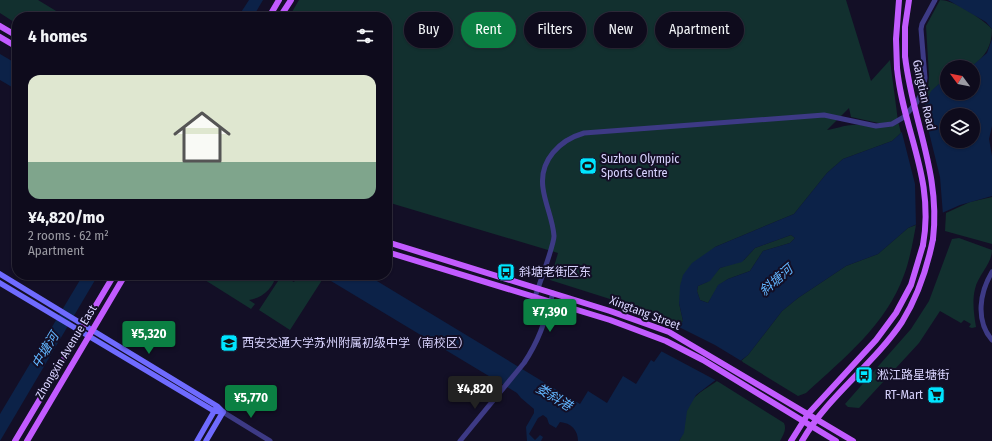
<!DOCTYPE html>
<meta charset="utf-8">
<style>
body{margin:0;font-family:"Fira Sans Condensed","Noto Sans SC",sans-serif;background:#171425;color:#f1f3f6;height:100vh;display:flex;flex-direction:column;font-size:15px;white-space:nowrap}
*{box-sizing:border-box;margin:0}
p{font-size:13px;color:#9b9ba3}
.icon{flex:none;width:22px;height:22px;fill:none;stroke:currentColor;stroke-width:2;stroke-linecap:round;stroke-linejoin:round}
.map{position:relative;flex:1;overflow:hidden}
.side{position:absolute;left:12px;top:12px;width:380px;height:268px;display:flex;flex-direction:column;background:#0e0b1c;border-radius:16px;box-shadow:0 1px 3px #0004,0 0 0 1px #2e2b3b}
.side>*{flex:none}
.guide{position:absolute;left:404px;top:12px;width:380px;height:36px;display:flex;gap:8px}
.needle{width:26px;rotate:302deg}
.fabs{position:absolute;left:940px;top:60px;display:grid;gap:8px}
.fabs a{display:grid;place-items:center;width:40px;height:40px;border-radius:50%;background:#0e0b1c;box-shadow:0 1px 3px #0004,0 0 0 1px #2e2b3b;font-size:20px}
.price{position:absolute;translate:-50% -34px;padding:0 9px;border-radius:4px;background:#0b8043;color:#fff;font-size:13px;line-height:26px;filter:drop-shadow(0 1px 2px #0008)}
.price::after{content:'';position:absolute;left:50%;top:24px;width:12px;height:9px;margin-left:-6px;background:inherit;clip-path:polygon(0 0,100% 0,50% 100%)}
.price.on{background:#222;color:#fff}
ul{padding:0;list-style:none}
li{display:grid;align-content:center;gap:8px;height:212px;padding:0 16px}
li span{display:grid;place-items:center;height:124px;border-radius:12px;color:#555}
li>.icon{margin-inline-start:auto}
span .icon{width:72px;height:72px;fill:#fffc;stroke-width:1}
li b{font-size:17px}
h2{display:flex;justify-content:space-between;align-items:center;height:48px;padding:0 16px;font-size:17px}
.pill{padding:0 14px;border-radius:18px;background:#0e0b1c;box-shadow:0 1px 3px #0004,0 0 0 1px #2e2b3b;font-size:14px;line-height:36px}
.pill.on{background:#0b8043;color:#fff}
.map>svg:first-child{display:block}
.green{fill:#12302f;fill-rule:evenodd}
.water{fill:#0c2248;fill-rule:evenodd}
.pier{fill:#130f26}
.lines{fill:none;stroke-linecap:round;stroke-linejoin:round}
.tertiary{stroke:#3d3a85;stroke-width:5}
.secondary{stroke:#6f6bff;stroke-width:5.5}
.primary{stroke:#c25bff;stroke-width:6}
.primary-bridge{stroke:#c25bff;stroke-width:6}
.labels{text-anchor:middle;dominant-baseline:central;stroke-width:4;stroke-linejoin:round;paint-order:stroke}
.street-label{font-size:12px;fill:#d9d4ff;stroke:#130f26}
.poi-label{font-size:12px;fill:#d9d4ff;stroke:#130f26;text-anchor:start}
.water-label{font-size:13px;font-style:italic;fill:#62b6ff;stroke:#130f26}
</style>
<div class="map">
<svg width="992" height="441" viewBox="0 0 992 441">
<rect width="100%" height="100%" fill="#130f26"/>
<g class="green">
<polygon points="0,0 38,0 66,17 17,17 17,24 0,13"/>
<path d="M299,0H846L871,81L890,60L898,121L901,133L892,141L843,159L827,173L794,214L715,247L679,303L683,321L679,327L632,306L550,280L558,253L387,202V17H289ZM849,108L851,117L883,124C869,128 865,124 852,125C845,125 835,129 827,130Z"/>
<path d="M940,0C954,0 981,18 992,29C992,46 985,57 971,67H947V80C935,85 930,92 925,104L924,100L928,90L929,76L926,26Z"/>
<polygon points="992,197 992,244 945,231 946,213 970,202"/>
<path d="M916,225C913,241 910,259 904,275C886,325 844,358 806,393L798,396L741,361L748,355L782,311L798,298L846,266L878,254L908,228Z"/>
<polygon points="791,235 795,238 790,243 763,251 750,271 728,279 719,285 708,303 700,300 697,291 698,286 707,282 720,268 744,260 755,248"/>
<path d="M959,238L992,250C992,264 978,275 975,289C972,301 974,315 976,327L972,328L969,327L971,324L964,320L961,323L940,311L919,343L859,408L848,407L845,404L911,329L929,301L952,239Z"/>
<path d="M197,275H276C273,289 262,298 249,300L255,304L251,309Z"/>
<polygon points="282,275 294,282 298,275 314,275 322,280 290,330 259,310"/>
<path d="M717,381L784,423C787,430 783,435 780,441H679C684,433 683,426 685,417C690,395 702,392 717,381Z"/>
</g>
<g class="water">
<polygon points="249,0 263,0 253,17 238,17"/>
<polygon points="948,0 992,0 992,29 986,22"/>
<path d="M992,39V126L989,139L992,156V196L960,205L908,228L878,254L846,266L798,298L782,311L748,355L696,395L687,411L684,433L679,441H578C578,430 571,423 560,422L556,428L549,424L547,418L543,415L538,418L529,434L535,440L540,435L543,437L541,441H527L526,427L534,413V409L521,398L517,393L321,275H367L580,404L588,391L607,403L623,376L636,384L651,360L654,362L683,321L679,303L680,286L683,275L692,263L715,247L794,214L827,173L843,159L892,141L901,133L926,103L931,91L939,84L947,80V93H973V67H971L987,53ZM947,115H973V141H947ZM791,235L795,238L790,243L763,251L750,271L728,279L718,285L708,303L700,300L697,291L698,286L710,281L720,268L742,262L755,248Z"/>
<polygon points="0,54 17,64 17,90 0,80"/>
<polygon points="83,275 98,275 0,441 0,414"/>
</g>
<g class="pier">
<polygon points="922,104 940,177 943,215 916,227 915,184 901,129"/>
<polygon points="677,326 715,345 743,362 719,382 659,350"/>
</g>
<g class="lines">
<g class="tertiary">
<path d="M992,272C980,292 975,320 992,340"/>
<path d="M535,297C539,285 554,245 554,236C553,220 545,204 543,188C539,160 560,140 584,133L824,115L876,126L892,124L904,117L917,102L923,90L925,78L921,29L922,24L935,0"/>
<polyline points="223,412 270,441"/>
<path d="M460,441L524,363C540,339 545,320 553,293"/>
</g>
<g class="secondary">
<polyline points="0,274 217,406 223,412"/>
<polyline points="0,283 214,411 223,412"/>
<polyline points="197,441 216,408"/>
<polyline points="206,441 223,412"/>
</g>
<g class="primary">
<polyline points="269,17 279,0"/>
<polyline points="280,17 291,0"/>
<polyline points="0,26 17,36"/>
<polyline points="0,37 17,47"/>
<polyline points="905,56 905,27 909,0"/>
<polyline points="897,68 896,39 899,0"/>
<polyline points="387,242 610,311 669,332 853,441"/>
<polyline points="387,252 610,320 666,341 703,360 836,441"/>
<polyline points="15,441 114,275"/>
<polyline points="27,441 125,275"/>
<polyline points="791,441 808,414 876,340 896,313 911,285 923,245"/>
<path d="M802,441C828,396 873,365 902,322C918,296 927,269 933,239"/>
</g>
<g class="primary-bridge">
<path d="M905,56C912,120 941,174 933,239"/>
<path d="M897,68C903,131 935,178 923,245"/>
</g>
</g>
<defs>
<symbol id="stadium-square" viewBox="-11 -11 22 22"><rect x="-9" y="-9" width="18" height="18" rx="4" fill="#00e5ff" stroke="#130f26"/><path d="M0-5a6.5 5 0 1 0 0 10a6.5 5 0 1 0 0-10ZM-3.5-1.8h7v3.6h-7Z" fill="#111"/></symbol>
<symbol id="bus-square" viewBox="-11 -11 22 22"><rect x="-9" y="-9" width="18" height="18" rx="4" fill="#00e5ff" stroke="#130f26"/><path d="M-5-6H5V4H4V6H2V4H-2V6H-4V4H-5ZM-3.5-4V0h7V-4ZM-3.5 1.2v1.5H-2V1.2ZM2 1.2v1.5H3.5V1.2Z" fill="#111"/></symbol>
<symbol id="school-square" viewBox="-11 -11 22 22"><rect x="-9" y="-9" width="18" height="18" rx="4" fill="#00e5ff" stroke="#130f26"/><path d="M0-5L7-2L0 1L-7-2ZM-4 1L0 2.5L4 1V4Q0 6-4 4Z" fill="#111"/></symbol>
<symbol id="supermarket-square" viewBox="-11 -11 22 22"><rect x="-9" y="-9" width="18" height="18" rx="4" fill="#00e5ff" stroke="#130f26"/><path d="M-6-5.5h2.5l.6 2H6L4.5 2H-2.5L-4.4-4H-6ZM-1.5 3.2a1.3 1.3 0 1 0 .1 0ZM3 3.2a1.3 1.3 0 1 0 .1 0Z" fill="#111"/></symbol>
</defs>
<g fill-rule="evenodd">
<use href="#stadium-square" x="578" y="156" width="20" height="20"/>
<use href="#bus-square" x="496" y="262" width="20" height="20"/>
<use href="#school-square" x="219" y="333" width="20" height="20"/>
<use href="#bus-square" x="854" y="365" width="20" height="20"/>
<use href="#supermarket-square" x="926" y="385" width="20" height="20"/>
</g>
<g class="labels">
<g class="street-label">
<text transform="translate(924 95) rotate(78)">Gangtian Road</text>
<text transform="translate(645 313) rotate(21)">Xingtang Street</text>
<text transform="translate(66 352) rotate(-59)">Zhongxin Avenue East</text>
</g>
<g class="poi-label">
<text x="601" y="159">Suzhou Olympic<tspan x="601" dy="14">Sports Centre</tspan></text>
<text x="519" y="272">斜塘老街区东</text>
<text x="242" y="343">西安交通大学苏州附属初级中学（南校区）</text>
<text x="877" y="375">淞江路星塘街</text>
<text x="923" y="395" text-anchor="end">RT-Mart</text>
</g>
<g class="water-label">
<text transform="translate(776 280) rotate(-41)">斜塘河</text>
<text transform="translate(45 350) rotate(-59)">中塘河</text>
<text transform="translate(554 397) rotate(31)">娄斜港</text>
</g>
</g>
</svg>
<div class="fabs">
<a><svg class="needle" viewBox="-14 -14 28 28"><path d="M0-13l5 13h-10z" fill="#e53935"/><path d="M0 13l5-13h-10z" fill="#9b9ba3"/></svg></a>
<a><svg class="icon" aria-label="layers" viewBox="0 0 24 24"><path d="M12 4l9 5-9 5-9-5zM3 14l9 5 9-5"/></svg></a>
</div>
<b class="price" style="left:550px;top:333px">¥7,390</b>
<b class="price" style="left:149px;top:355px">¥5,320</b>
<b class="price on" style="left:475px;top:410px">¥4,820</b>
<b class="price" style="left:251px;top:419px">¥5,770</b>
<div class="guide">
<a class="pill">Buy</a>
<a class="pill on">Rent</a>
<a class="pill">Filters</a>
<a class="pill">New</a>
<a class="pill">Apartment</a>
</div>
<section class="side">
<h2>4 homes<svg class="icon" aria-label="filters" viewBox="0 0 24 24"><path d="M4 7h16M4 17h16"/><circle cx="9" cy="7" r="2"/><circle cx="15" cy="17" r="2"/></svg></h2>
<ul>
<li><span style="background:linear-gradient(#dfe7d0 70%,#7fa58c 0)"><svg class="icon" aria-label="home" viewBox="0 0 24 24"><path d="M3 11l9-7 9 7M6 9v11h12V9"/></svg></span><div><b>¥4,820/mo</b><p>2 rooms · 62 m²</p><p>Apartment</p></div></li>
</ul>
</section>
</div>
